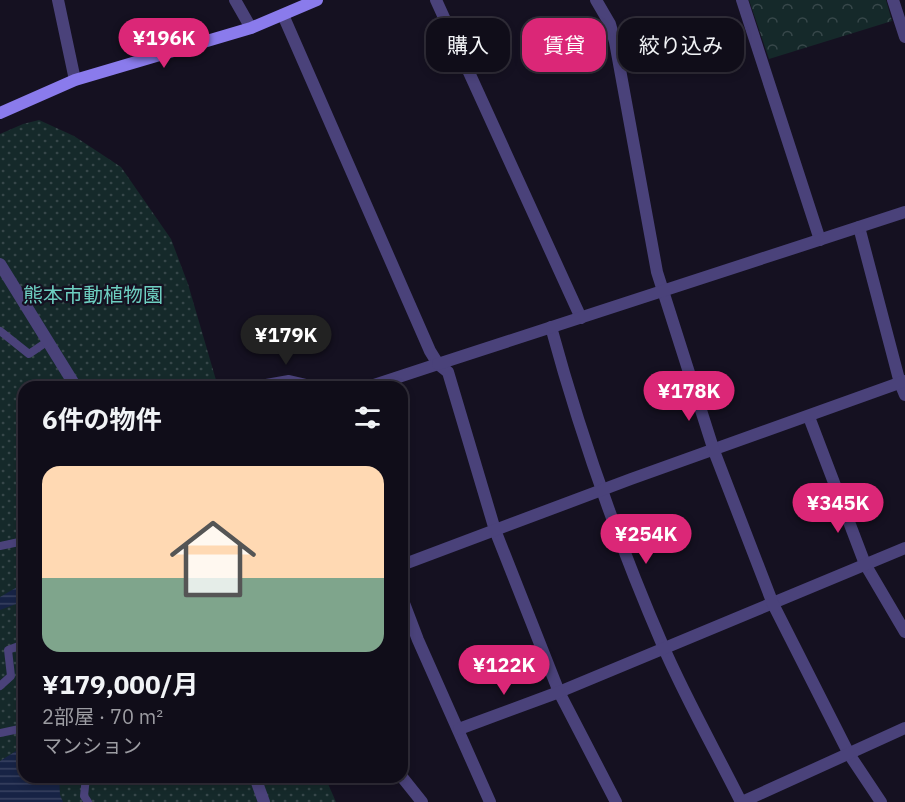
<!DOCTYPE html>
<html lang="ja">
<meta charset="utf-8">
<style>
body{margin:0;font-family:"IBM Plex Sans","Noto Sans JP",sans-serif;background:#191622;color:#f1f3f6;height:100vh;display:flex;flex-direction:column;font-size:22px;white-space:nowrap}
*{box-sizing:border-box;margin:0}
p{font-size:20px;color:#9c9ca2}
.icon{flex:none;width:33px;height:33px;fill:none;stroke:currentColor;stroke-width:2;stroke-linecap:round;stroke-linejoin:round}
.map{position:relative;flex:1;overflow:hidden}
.sheet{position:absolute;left:18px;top:381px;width:390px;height:402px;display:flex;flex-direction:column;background:#100d19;border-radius:18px;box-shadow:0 3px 9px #0003,0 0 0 2px #302d38}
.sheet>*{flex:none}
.hud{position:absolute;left:426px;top:18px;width:388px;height:54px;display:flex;gap:12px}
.price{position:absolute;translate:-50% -51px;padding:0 14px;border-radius:21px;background:#db2777;color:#fff;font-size:20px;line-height:39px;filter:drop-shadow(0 2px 3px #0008)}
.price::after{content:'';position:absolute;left:50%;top:36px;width:18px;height:14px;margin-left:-9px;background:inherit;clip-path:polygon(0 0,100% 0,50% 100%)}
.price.selected{background:#222;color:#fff}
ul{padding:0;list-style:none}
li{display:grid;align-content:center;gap:12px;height:318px;padding:0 24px}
li span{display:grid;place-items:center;height:186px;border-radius:18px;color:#555}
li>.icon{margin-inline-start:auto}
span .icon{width:108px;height:108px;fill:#fffc;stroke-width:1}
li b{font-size:26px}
h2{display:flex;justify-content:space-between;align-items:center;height:72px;padding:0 24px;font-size:26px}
.tag{padding:0 21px;border-radius:18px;background:#100d19;box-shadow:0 3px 9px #0003,0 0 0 2px #302d38;font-size:21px;line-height:54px}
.tag.selected{background:#db2777;color:#fff}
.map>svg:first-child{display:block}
.park{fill:url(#park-crowns)}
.garden{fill:url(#garden-dots)}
.water{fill:url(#water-rules)}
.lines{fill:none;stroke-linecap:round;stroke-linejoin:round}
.service{stroke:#4a427a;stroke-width:8}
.minor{stroke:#4a427a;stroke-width:12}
.tertiary{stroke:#4a427a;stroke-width:12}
.secondary{stroke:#8a7bec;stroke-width:12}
.labels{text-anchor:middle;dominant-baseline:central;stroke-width:4.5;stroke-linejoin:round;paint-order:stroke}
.park-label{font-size:20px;fill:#6dcfc1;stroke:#151121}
</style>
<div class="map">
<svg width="905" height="802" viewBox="0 0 905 802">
<defs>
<pattern id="park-crowns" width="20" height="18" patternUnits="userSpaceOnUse" patternTransform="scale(1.5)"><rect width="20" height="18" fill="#15292a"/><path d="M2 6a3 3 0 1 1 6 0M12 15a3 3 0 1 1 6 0" fill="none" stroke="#37474a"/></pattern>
<pattern id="garden-dots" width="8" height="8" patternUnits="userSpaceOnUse" patternTransform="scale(1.5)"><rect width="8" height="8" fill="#15292a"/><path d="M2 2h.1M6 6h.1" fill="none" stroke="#37474a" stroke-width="1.8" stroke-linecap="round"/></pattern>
<pattern id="water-rules" width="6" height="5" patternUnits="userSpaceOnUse" patternTransform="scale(1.5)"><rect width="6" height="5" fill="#172345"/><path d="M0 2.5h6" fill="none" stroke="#384261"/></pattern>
</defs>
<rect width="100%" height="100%" fill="#151121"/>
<polygon class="park" points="749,0 886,0 892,21 769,59"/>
<polygon class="garden" points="39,120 74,136 121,167 171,239 188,284 218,387 24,387 24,777 325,777 336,802 0,802 0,134 23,124"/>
<g class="water">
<polygon points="24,583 24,601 0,610 0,597"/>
<polygon points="24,746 24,777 59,777 60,795 63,802 0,802 0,761"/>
</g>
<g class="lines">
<g class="service">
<polyline points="0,331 29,354 48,341"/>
<polyline points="0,546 19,542 24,540"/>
<polyline points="0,686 11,676 8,650 24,644"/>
<polyline points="0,733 24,728"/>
<polyline points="86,777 84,796 88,802"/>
</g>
<g class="minor">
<polyline points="58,0 75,80"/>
<polyline points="235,0 251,28"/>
<polyline points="436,0 581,318"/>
<polyline points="742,0 820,240"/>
<polyline points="283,15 430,351 438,364 448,372 495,530 559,692 616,802"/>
<polyline points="859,227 900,383 905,395"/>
<polyline points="0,264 76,387"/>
<path d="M551,327C581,437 618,542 663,646C686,699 715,750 741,802"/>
<polyline points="254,387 289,381 315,387"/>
<polyline points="368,387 438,364"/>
<polyline points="809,417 865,564 905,632"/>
<polyline points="402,565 631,479 905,381"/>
<polyline points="402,598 418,640 490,802"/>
<polyline points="459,729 559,692 905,548"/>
<polyline points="255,777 264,802"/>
<polyline points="402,777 422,802"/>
</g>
<g class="tertiary">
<polyline points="596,0 610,24 615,42 657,272 714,451 773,604 849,754 881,802"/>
<polyline points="893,0 905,37"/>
<polyline points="438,364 905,212"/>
<polyline points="742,802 905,728"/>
</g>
<polyline class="secondary" points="0,113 75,80 251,28 317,0"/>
</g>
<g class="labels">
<g class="park-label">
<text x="93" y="294">熊本市動植物園</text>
</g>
</g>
</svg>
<b class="price" style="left:164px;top:69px">¥196K</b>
<b class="price selected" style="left:286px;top:366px">¥179K</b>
<b class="price" style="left:689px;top:422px">¥178K</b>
<b class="price" style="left:838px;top:534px">¥345K</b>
<b class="price" style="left:646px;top:565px">¥254K</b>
<b class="price" style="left:504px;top:696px">¥122K</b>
<div class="hud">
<a class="tag">購入</a>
<a class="tag selected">賃貸</a>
<a class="tag">絞り込み</a>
</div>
<section class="sheet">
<h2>6件の物件<svg class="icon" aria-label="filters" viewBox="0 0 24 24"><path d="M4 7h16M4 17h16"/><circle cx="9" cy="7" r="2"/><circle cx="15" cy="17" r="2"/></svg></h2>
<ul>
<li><span style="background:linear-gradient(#ffd9b3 60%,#7fa58c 0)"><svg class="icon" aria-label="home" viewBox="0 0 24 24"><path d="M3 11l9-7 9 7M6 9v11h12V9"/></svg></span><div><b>¥179,000/月</b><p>2部屋 · 70 m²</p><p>マンション</p></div></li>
</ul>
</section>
</div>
